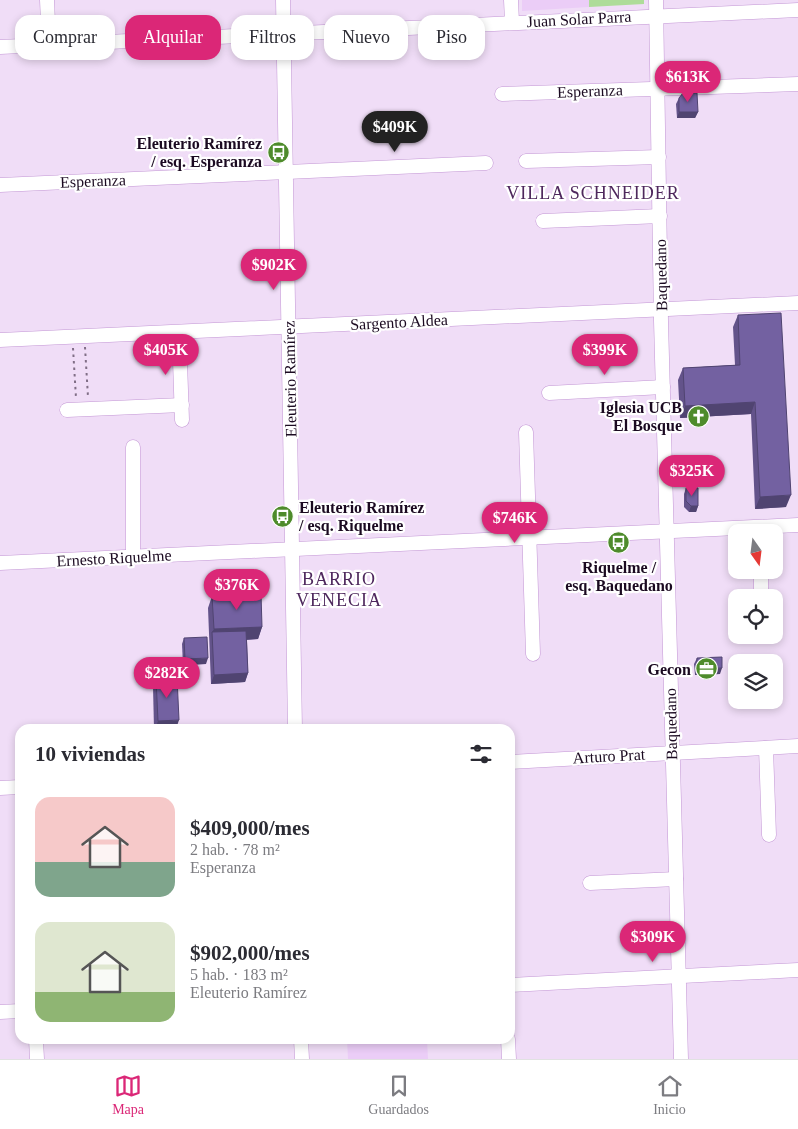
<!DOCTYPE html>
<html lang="es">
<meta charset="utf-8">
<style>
body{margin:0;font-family:Georgia,serif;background:#f2f2f3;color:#2b2b33;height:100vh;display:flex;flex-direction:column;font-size:19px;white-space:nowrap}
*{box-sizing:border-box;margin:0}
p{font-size:16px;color:#7c7c81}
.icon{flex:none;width:28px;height:28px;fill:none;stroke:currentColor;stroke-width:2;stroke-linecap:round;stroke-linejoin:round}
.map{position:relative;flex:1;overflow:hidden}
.side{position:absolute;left:15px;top:724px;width:500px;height:320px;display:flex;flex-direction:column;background:#fff;border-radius:15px;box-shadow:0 2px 8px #0003}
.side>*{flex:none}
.top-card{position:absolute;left:15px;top:15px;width:500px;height:45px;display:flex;gap:10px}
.needle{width:32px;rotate:166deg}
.fabs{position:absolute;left:728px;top:524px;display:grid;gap:10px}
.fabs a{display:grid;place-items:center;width:55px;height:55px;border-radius:10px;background:#fff;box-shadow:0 2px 8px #0003;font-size:25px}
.price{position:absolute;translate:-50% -42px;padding:0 11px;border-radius:18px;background:#db2777;color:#fff;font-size:16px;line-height:32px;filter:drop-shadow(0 1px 2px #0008)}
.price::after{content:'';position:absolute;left:50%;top:30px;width:15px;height:11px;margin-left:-8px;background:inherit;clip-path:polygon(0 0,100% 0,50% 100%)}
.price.selected{background:#222;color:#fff}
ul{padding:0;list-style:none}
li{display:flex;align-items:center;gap:15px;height:125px;padding:0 20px}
li span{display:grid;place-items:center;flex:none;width:140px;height:100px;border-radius:15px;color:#555}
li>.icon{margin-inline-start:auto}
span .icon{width:60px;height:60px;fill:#fffc;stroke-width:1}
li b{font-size:21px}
h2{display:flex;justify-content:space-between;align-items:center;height:60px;padding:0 20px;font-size:21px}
.chip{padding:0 18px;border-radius:15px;background:#fff;box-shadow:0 2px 8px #0003;font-size:18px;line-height:45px}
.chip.selected{background:#db2777;color:#fff}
.menu{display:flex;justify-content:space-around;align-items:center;height:70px;border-top:1px solid #e1e1e2;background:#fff;font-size:14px;color:#7c7c81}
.menu a{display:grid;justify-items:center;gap:2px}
.menu .selected{color:#db2777}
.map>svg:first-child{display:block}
.built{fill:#ebcdf7}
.green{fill:#aedc99}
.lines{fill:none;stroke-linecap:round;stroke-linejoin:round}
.minor-casing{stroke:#c396d5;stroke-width:15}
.path{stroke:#806e86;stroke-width:2;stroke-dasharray:2.5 4;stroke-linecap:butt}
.minor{stroke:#fff;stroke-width:14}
.wall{fill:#63538a}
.shaded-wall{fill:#504471}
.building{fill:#7361a1;stroke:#504471}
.labels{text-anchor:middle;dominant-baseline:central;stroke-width:4.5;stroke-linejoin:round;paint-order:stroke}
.street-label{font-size:16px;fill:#1b0a21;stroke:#fff}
.poi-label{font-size:16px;font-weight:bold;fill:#1b0a21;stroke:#fff;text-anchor:end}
.neighbourhood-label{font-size:18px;letter-spacing:1px;fill:#4e275d;stroke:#fff}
</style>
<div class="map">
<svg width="798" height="1059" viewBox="0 0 798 1059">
<rect width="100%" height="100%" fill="#f0ddf7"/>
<g class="built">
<polygon points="522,0 589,0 589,7 522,11"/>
<polygon points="347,1039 427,1039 428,1059 348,1059"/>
</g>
<polygon class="green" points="589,0 644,0 644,4 589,7"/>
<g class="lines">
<defs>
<g id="minor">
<polyline points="47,0 49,45"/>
<polyline points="283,0 295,729"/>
<polyline points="511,0 512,22"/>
<polyline points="656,0 661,321 681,1059"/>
<polyline points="0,47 798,10"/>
<polyline points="502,94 798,84"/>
<polyline points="526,161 659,157"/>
<polyline points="0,185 486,163"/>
<polyline points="543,221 660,216"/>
<polyline points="179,332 182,420"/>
<polyline points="0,340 798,303"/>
<polyline points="549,393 663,387"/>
<polyline points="67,410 182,405"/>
<polyline points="526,432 533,654"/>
<polyline points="133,447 133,557"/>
<polyline points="0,563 798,525"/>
<polyline points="761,570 761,592"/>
<polyline points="766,748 769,835"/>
<polyline points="510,762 798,746"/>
<polyline points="0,788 20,787"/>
<polyline points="590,883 676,879"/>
<polyline points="510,985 798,970"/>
<polyline points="0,1012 20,1011"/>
<polyline points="36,1039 37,1059"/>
<polyline points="301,1039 302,1059"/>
<polyline points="508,1039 509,1059"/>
</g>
</defs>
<use href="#minor" class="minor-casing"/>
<g class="path">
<polyline points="85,347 88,397"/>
<polyline points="73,348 76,398"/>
</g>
<use href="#minor" class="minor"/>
</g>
<g class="wall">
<polygon points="679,98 698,112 695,118 677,118 676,104"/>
<polygon points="738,315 786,507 755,509 751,414 680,418 678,380 683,368 735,365 733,327"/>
<polygon points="686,488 698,506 696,512 689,512 684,507 684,494"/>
<polygon points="212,596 262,627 258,639 247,640 248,673 245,682 211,684 208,608"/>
<polygon points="184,638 206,664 183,665 182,644"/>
<polygon points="697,658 720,674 695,675 694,664"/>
<polygon points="156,678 176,729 154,729 153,687"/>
</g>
<g class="shaded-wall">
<polygon points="679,112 698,112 695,118 677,118"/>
<polygon points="755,402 751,414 680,418 685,406"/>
<polygon points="791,495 786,507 755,509 760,497"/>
<polygon points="691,506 698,506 696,512 689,512"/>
<polygon points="262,627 258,639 213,641 212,632 214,629"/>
<polygon points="208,658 206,664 183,665 185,659"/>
<polygon points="722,668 720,674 695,675 697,669"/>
<polygon points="248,673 245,682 211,684 214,675"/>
<polygon points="179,720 176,729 155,729 158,721"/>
<polygon points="202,1039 217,1039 201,1040"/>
</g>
<g class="building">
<polygon points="683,93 697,93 698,112 679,112 679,98"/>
<polygon points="781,313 791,495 760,497 755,402 685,406 683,368 740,365 738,315"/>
<polygon points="686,488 698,488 698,506 691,506 686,501"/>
<polygon points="261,594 262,627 214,629 212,596"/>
<polygon points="246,631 248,673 214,675 212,632"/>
<polygon points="207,637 208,658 185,659 184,638"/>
<polygon points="722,657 722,668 697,669 697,658"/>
<polygon points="177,677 179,720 158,721 156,678"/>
</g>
<defs>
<symbol id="bus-disc" viewBox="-11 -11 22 22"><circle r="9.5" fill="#4e8b2b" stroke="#fff"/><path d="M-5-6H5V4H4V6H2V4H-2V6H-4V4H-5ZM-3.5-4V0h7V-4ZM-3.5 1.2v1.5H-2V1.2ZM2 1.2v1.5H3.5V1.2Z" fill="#fff"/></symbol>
<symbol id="church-disc" viewBox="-11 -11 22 22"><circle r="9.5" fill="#4e8b2b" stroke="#fff"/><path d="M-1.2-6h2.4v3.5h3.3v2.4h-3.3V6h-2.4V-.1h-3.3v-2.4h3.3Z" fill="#fff"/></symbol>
<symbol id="office-disc" viewBox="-11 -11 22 22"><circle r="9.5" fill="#4e8b2b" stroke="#fff"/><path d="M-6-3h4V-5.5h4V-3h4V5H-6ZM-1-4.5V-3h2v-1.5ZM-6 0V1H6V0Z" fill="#fff"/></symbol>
</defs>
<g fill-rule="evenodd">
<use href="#bus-disc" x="266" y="140" width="25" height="25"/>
<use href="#church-disc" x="686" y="404" width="25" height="25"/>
<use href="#bus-disc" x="270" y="504" width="25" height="25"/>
<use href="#bus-disc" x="606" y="530" width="25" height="25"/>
<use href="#office-disc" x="694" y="656" width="25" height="25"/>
</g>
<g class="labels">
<g class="street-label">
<text transform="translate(579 19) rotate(-3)">Juan Solar Parra</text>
<text transform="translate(590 91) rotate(-2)">Esperanza</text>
<text transform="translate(93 181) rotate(-2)">Esperanza</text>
<text transform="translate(661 275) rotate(-91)">Baquedano</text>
<text transform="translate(399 322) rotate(-3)">Sargento Aldea</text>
<text transform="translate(290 379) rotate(-91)">Eleuterio Ramírez</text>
<text transform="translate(114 558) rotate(-3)">Ernesto Riquelme</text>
<text transform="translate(671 724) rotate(-91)">Baquedano</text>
<text transform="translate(609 756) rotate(-3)">Arturo Prat</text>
</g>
<g class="poi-label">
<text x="262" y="143">Eleuterio Ramírez<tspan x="262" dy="18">/ esq. Esperanza</tspan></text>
<text x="682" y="407">Iglesia UCB<tspan x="682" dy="18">El Bosque</tspan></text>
<text x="299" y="507" text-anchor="start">Eleuterio Ramírez<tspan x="299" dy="18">/ esq. Riquelme</tspan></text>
<text x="619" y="567" text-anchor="middle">Riquelme /<tspan x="619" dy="18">esq. Baquedano</tspan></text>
<text x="691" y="669">Gecon</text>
</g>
<g class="neighbourhood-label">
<text x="593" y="193">VILLA SCHNEIDER</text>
<text x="339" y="579">BARRIO<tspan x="339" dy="21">VENECIA</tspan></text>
</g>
</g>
</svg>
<div class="fabs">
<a><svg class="needle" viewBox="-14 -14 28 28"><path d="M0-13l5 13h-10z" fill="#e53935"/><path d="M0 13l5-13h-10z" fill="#7c7c81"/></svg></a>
<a><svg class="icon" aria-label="locate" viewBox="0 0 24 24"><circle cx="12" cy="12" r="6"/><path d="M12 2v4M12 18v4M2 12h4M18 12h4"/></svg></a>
<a><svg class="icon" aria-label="layers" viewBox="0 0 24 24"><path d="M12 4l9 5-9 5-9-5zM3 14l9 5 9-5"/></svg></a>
</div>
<b class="price" style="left:688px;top:103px">$613K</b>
<b class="price selected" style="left:395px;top:153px">$409K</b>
<b class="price" style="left:274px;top:291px">$902K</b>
<b class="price" style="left:166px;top:376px">$405K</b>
<b class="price" style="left:605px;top:376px">$399K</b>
<b class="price" style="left:692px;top:497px">$325K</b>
<b class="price" style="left:515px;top:544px">$746K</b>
<b class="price" style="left:237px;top:611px">$376K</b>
<b class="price" style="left:167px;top:699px">$282K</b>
<b class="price" style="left:653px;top:963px">$309K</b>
<div class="top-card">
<a class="chip">Comprar</a>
<a class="chip selected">Alquilar</a>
<a class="chip">Filtros</a>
<a class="chip">Nuevo</a>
<a class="chip">Piso</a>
</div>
<section class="side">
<h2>10 viviendas<svg class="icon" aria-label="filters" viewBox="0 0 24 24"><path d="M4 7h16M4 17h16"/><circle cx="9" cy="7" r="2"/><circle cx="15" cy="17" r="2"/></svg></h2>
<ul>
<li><span style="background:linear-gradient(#f6c9c9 65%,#7fa58c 0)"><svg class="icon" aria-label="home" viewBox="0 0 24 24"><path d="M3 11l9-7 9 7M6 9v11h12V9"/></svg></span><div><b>$409,000/mes</b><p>2 hab. · 78 m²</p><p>Esperanza</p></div></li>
<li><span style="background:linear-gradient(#dfe7d0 70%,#8fb573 0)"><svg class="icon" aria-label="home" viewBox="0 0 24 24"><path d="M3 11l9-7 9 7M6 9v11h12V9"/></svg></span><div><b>$902,000/mes</b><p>5 hab. · 183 m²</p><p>Eleuterio Ramírez</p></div></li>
</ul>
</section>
</div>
<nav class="menu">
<a class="selected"><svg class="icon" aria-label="map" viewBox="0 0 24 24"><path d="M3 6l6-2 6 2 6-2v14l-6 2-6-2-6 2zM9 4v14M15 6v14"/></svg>Mapa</a>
<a><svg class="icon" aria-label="saved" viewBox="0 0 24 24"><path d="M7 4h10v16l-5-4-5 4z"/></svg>Guardados</a>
<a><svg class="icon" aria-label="home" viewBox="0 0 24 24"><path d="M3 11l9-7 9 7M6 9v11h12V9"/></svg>Inicio</a>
</nav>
